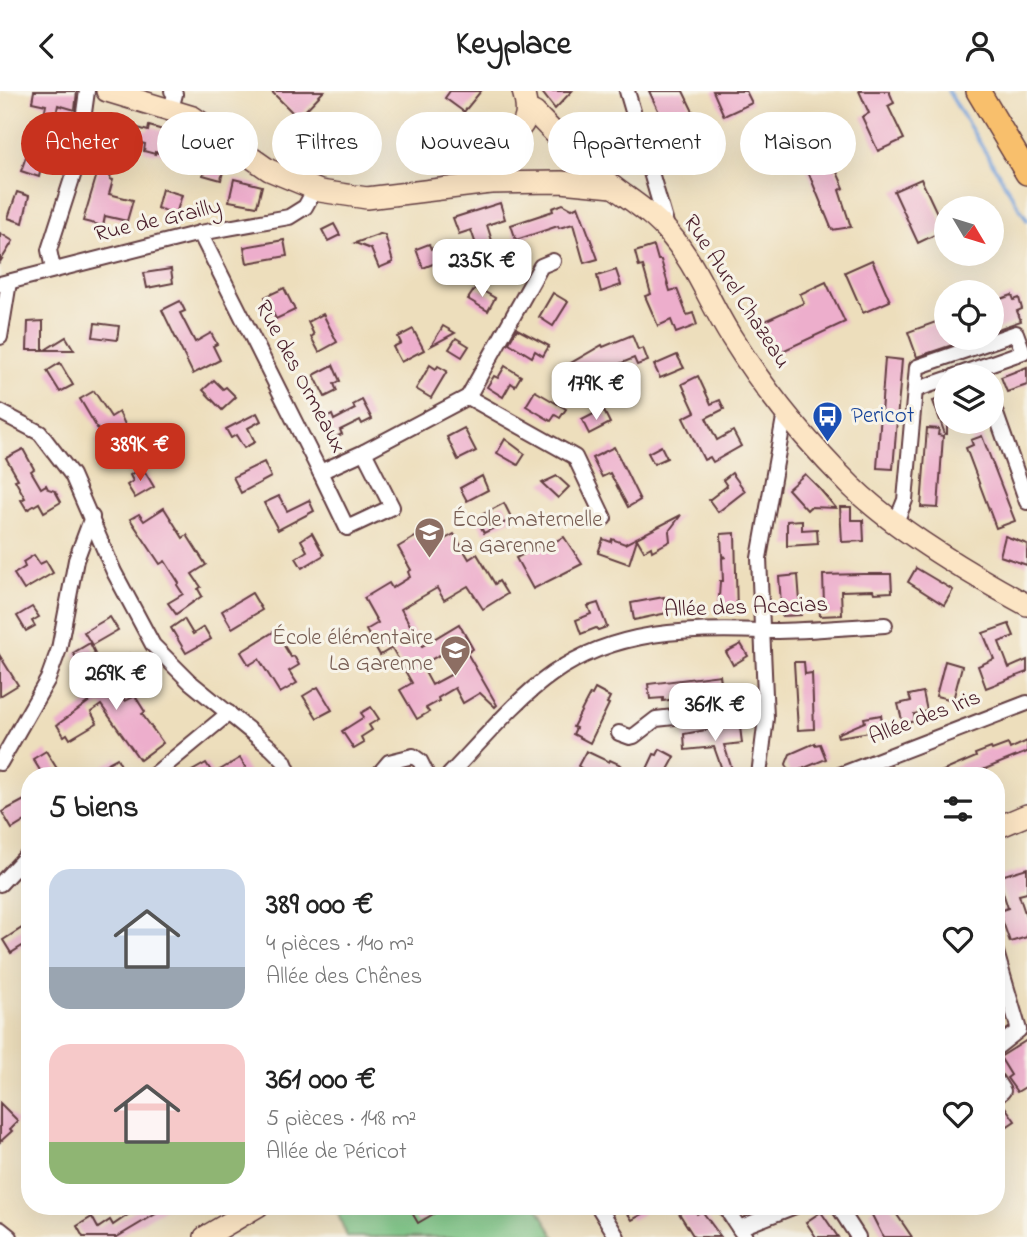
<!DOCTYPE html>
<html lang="fr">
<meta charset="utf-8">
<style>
body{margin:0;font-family:"Indie Flower",sans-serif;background:#f2f2f2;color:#222;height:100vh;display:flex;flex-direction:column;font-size:26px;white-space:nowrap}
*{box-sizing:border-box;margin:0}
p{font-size:23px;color:#767676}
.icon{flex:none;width:38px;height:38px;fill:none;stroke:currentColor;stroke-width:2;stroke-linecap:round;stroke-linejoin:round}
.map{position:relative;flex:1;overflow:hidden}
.drawer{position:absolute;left:21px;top:676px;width:984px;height:448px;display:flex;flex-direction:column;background:#fff;border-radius:28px;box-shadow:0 7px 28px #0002}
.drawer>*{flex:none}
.guide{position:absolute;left:21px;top:21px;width:985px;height:63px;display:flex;gap:14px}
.needle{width:46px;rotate:128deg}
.tools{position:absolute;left:934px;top:105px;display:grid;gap:14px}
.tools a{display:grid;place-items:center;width:70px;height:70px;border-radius:50%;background:#fff;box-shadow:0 7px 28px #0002;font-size:35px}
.price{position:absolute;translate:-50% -60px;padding:0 16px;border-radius:14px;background:#fff;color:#222;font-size:23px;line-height:46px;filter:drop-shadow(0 2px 4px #0008)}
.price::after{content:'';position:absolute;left:50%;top:42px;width:21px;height:16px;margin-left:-10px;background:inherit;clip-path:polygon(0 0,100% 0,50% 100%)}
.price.current{background:#c8321e;color:#fff}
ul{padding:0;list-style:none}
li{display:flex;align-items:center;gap:21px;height:175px;padding:0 28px}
li span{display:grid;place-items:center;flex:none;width:196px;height:140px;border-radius:21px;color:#555}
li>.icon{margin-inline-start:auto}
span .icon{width:84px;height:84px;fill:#fffc;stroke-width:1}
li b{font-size:30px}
h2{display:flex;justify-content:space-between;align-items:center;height:84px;padding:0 28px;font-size:30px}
.chip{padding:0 24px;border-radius:32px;background:#fff;box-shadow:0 7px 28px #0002;font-size:24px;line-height:63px}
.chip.current{background:#c8321e;color:#fff}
header{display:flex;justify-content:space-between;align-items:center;height:91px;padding:0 28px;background:#fff;font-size:32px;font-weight:800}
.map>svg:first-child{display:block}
.green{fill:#7bc685;stroke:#627258;stroke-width:2}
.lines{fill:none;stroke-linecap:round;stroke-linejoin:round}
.stream{stroke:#719fd9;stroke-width:3.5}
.building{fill:#edaecc;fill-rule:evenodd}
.street-casing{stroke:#623c41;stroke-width:18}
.secondary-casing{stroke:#623c41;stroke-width:24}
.primary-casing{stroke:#623c41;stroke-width:26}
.street{stroke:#fff;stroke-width:14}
.secondary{stroke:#fce5c4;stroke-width:21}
.primary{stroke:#f8bf6c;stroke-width:23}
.labels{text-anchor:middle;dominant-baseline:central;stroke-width:6;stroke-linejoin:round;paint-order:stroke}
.street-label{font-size:23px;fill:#4a1f2b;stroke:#f7f3e8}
.transit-label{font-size:23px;fill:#164399;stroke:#f7f3e8;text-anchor:start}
.education-label{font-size:23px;fill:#785e54;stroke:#f7f3e8;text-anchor:start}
</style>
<header><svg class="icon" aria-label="back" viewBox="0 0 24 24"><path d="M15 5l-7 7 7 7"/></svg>Keyplace<svg class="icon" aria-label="person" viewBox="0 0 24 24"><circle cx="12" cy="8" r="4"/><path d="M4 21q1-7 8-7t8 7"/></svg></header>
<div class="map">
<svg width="1027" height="1146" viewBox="0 0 1027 1146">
<rect width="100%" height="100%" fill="#f7f3e8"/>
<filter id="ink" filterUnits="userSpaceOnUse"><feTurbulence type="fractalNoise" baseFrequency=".0143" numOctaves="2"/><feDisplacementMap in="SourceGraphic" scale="14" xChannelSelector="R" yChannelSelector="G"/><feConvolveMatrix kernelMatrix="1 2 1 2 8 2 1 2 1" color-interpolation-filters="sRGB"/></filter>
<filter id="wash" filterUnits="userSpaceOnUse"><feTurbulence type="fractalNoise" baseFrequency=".00686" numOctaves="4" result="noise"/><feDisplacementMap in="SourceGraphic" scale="28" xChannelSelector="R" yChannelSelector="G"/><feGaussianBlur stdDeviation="1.57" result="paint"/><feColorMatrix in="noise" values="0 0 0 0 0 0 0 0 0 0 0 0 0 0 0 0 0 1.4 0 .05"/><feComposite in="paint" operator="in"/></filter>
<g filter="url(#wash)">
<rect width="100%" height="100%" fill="#eddebc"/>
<polygon class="green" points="335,1115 537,1115 555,1146 347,1146"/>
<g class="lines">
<polyline class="stream" points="948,0 1027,129"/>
</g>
<g id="blocks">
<g class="building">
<polygon points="34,0 77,0 75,19 58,14 54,35 42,33 46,14 32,11"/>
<polygon points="271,0 324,0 298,27"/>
<polygon points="450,0 481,0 464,21 445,7"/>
<polygon points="541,0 572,0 555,18"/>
<polygon points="649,0 683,0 698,31 675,42 669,30 664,32"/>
<polygon points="713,0 746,0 752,12 724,25"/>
<polygon points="859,0 889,0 894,12 888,15 904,48 878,60 862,26 869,22"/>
<polygon points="597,25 617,45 600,62 581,42"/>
<polygon points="808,29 822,62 828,60 844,97 839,99 851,136 832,139 790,37"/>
<polygon points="457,30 468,42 458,51 449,37"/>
<polygon points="104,34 118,38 108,81 111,82 110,88 113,89 109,103 133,109 127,130 105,125 103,135 83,130 103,63 97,61"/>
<polygon points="149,35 163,39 162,45 193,54 189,67 163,59 163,63 155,61 155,63 144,60 145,53 134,50 138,37 148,40"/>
<polygon points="30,54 45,59 39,86 21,80"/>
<polygon points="207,68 225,72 221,89 203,84"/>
<polygon points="234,88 262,95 257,115 229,110"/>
<polygon points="921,88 945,139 918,152 894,100"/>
<polygon points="162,98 182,104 176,123 157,117"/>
<polygon points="17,101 29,105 23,132 8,127"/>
<polygon points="500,112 505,128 487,134 502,181 487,186 471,139 459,143 453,127"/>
<polygon points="563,113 572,118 578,115 598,168 584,172 573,133 559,137 558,135 516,149 511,134 553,120 552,117"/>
<polygon points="334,133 340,144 328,150 322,139"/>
<polygon points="0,142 13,150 0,171"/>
<polygon points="380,143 385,144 393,171 379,177 371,158 355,152"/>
<polygon points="284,149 287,165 247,172 244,156"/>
<polygon points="429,153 431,158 445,153 451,166 423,177 416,158"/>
<polygon points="654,155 658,169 661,169 670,200 677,198 687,224 693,222 697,234 676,242 671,229 658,235 645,205 651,203 643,175 639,176 635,161"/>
<polygon points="872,169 890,210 863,222 845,181"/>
<polygon points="171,178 173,192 147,197 144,182"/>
<polygon points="616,179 621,194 601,201 597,185"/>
<polygon points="826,191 845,231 774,264 760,232 804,212 800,203"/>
<polygon points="476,196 495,207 488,220 468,208"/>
<polygon points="284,197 295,219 276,228 265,206"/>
<polygon points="553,202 568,211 553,235 539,226"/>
<polygon points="1012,204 1014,209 1019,207 1022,218 1017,220 1021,230 992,240 992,217 999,214 998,209"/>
<polygon points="180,210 185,220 180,222 195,251 211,242 217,253 213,255 220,269 193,283 162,219"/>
<polygon points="323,223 337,251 319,261 311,246 314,244 308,231"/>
<polygon points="944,228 947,247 970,248 917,266 908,241"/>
<polygon points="43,230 43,259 27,259 28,231"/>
<polygon points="95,232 119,235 117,249 93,246"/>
<polygon points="443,235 455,242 431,255"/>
<polygon points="413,238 424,259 401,271 393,256 401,252 398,246"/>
<polygon points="517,238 549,255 543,265 535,260 532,266 509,252"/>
<polygon points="632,244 638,259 643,257 648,270 637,274 634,267 597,282 604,293 587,303 571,272 602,254 603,256"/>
<polygon points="66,246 74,259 45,259"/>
<polygon points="456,247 469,255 462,266 449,258"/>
<polygon points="677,264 684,277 660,287 654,274"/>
<polygon points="885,267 902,269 893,378 877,377"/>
<polygon points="60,272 73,294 60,301 47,280"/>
<polygon points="333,274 340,290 334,293 337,300 325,306 314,284"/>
<polygon points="430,274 436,278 438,275 447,280 431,307 416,298"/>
<polygon points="505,275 521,285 515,295 511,292 503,306 487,296 494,285 498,287"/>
<polygon points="1027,276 1027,294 1007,301 1001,286"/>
<polygon points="698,285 711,313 720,309 724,318 706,327 717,349 733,340 741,355 713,371 710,366 704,369 683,327 695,321 682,293"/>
<polygon points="214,289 223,298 226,296 236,306 222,319 203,299"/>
<polygon points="94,300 111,326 119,321 133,350 103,364 96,350 103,347 80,308"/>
<polygon points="535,300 566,318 560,327 555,324 551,330 526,315"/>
<polygon points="947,305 947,343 945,343 933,310"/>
<polygon points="362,309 372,328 362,333 360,329 340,339 342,343 332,348 323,329 332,324 334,329 355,318 353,314"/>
<polygon points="603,318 610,332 589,343 582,329"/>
<polygon points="257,322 261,330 248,337 255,351 244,357 236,344 231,347 226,338"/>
<polygon points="464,337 476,360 458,369 447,346"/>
<polygon points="927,337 939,338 938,344 943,345 938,417 921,416"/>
<polygon points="982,345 1015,430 996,437 966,357 973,354 971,349"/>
<polygon points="505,348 525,363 518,374 497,362"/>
<polygon points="661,355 667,367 654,373 648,362"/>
<polygon points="614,356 640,409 628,416 610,382 602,386 592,367"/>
<polygon points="23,358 34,378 31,380 41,397 46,394 48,398 55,400 61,411 44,421 39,412 27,419 21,409 25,407 15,389 18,388 6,367"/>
<polygon points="264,371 271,386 241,402 233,386"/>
<polygon points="142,376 154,396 135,407 127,394 133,390 130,384"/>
<polygon points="732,382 745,400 718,421 709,409 727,395 723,389"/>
<polygon points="805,383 818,396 836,417 810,416 807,419 788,398"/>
<polygon points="482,385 488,399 467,410 460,397"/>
<polygon points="557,385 569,396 558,407 542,392"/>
<polygon points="279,405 287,420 309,409 314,420 278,439 264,412"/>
<polygon points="504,412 512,428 484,442 476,427"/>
<polygon points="840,416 851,416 851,429 863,429 864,450 842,451"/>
<polygon points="164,417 183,447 187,444 206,474 192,483 201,496 198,498 202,505 176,523 168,512 183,503 177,494 179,492 165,470 160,473 130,428 139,423 144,430"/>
<polygon points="681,424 669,440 670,450 652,460 651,456 644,460 637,448 629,473 598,462 603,448 611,451 612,448 625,453"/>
<polygon points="802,429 802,439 817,438 818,453 787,455 787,430"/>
<polygon points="312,442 324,464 302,477 296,467 307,460 301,449"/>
<path d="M422,442L431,456L454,443L469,468L477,463L495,493L499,490L507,503L483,518L468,495L444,509L437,497L401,518L422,555L459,533L473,558L467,562L497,614L495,616L480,602L463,612L455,597L438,607L439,610L426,617L429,621L417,628L400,599L412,592L392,557L380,564L366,539L378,532L364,507L389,492L392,497L410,486L408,481L411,479L398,456ZM443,562L454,582L432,594L421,574Z"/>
<polygon points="735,442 737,522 718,523 720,490 723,490 722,467 726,466 722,465 721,443"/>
<polygon points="1005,445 1027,453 1027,474 1000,465"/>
<polygon points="564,446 582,473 533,498 516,467 551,449 552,452"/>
<polygon points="34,464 40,473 46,470 53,482 24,499 14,483 25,476 23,471"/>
<polygon points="916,477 953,499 944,514 908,491"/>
<polygon points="863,483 891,483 892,501 874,502 873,499 841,500 842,524 820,525 819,513 824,513 823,484"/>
<polygon points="798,484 801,524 782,525 779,486"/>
<polygon points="252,502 262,519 232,537 222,520"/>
<polygon points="664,506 667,522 634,529 631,512"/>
<polygon points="598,512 607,536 598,539 596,537 581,543 576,529 591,523 588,515"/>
<polygon points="32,516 39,526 32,530 35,535 26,540 17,525"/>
<polygon points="110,526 118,539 92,554 84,541"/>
<polygon points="184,528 193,543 204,536 211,548 186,562 171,537"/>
<polygon points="1009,533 1014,545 999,551 1009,577 1027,569 1027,581 986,597 978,575 994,568 983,542"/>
<polygon points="275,540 291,566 294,565 299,574 289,580 297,592 280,602 259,568 249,574 241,561"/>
<polygon points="90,552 95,562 79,571 73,562"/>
<polygon points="741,553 748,565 733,574 726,561"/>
<polygon points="129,563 137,576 113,591 125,610 135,605 145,621 142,623 163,652 140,669 101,614 91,621 97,632 70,648 67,643 64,645 57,634 91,609 88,605 103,596 97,583"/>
<polygon points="0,565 18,594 0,605"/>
<polygon points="945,570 962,575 953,609 936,605"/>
<polygon points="794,571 804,571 805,583 812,582 814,638 798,639"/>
<polygon points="720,584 722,599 709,601 710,604 698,605 698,602 675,605 675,608 663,610 663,607 650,608 648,593"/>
<polygon points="318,596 332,619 317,627 303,605"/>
<polygon points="595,598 610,606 607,612 609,613 590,652 573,643 576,637 573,636 590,603 592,604"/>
<polygon points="923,601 927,620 914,623 915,630 903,633 898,613 911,610 909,604"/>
<polygon points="371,616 379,628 369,634 372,639 361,646 364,652 354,658 342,640 364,626 361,622"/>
<polygon points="881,624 883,639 838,646 837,643 865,631 864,627"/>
<polygon points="722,636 740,636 742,652 724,654 734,684 724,684 714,656 685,659 684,643"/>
<polygon points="1027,650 1027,661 970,684 934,684 976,666 975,663 991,657 992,659 1008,653 1010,658"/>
<polygon points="815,652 815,654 820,653 826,668 790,683 786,673 790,663"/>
<polygon points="660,658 675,666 665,684 656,684 646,680 654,663 657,664"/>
<polygon points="46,660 61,684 43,684 33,668"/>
<polygon points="586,660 609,671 610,669 621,674 619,676 636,684 592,684 578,675"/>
<polygon points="117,667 126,684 86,684"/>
<polygon points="240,667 250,684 185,684 206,672 213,683"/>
<polygon points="30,706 30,727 12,738 2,721"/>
<polygon points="1027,777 1027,802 1019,804 1027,828 1027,846 1010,851 999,820 1008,817 998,786"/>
<polygon points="22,837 30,850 11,862 3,849"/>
<polygon points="1027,949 1027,995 1017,1001 1007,987 1011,984 1000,966"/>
<polygon points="0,1012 18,1030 10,1038 12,1040 0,1051"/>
<polygon points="1003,1013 1015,1030 1000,1040 996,1034 996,1015"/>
<polygon points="141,1115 169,1115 117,1146 83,1146 77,1135 92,1126 98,1137 110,1129 113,1134"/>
<polygon points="408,1115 447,1115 418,1132"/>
<polygon points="623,1115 638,1115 643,1123 632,1129"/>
<polygon points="683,1115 692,1115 697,1123 702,1120 721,1146 694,1146 677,1119"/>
<polygon points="877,1115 891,1115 912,1146 883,1146 870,1120"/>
<polygon points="821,1121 838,1146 816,1146 806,1131"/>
</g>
</g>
</g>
<g filter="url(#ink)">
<use href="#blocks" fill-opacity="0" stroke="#623c41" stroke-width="2"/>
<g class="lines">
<defs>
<g id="street">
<polyline points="627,0 667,136"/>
<polyline points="171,18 175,3 172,0"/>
<polyline points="200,142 320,381 364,361 468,306 575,366 604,427"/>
<polyline points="53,178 49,159 77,72 87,0"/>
<polyline points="0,193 200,142 289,126 305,116 315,98"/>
<polyline points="0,246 9,191"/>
<polyline points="915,299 947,288"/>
<polyline points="468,306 541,175 553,170"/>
<polyline points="992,312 1027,411"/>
<polyline points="0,321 40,342 72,384 114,481 153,554 190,591 271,657 284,670 290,684"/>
<polyline points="320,381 347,437 392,416 364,361"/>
<polyline points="896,431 905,409 917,276 1016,242 1023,261 955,285"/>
<polyline points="619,642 630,646 634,645 656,628 765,616"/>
<polyline points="0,672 48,588 59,558 76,469 92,426"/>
<polyline points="154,684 229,622"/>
<polyline points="378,684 389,671 413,665 420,670 427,684"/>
<path d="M449,684C480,652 516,608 552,583C614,539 689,537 762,540C803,541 845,536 885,534"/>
<polyline points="759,684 766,627 759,467 785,321"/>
<polyline points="840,684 1027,612"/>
<polyline points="0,793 30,761"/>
<polyline points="996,861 1019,939 996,957"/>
<polyline points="996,989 1003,1000 996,1006"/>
<polyline points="598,1115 617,1146"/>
<polyline points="838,1115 858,1146"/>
<polyline points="725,1116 739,1137"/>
<polyline points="0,1138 10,1146"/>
<polyline points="745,1146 739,1137 795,1115"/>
</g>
<g id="secondary">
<polyline points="107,0 193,26 269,79 320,100 367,107 490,92 561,91 613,96"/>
<path d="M529,19L535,22C560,48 584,73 612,95C632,110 653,123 669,142C696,173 710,213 732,247C765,300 807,351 851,395C898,441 970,483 1027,514"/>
<path d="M490,92C490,83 487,72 490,64C499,35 538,51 523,0"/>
<polyline points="996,737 1027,724"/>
<polyline points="205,1146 258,1115"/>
</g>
<polyline id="primary" points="978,0 1027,82"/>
</defs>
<use href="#street" class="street-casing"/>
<use href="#secondary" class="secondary-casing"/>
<use href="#primary" class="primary-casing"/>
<use href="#street" class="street"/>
<use href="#secondary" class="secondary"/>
<use href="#primary" class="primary"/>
</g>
</g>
<defs>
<symbol id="bus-pin" viewBox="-11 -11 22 30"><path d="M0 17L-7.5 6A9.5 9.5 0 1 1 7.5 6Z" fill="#1a4fb4" stroke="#f7f3e8"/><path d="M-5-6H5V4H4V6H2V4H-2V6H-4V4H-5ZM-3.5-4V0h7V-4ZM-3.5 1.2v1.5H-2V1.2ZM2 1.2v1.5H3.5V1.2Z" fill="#fff"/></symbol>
<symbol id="school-pin" viewBox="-11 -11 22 30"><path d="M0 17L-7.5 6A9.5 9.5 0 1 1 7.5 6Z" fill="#8d6e63" stroke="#f7f3e8"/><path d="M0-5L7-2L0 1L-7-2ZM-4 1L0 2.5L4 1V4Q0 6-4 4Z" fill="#fff"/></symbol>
</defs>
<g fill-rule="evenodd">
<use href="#bus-pin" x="810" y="308" width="35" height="47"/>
<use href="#school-pin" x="412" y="424" width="35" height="47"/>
<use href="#school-pin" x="438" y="542" width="35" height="47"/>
</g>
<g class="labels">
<g class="street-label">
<text transform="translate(158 130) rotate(-13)">Rue de Grailly</text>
<text transform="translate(736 201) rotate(57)">Rue Aurel Chazeau</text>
<text transform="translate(300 286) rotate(62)">Rue des Ormeaux</text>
<text transform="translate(746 517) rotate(-2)">Allée des Acacias</text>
<text transform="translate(925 627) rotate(-21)">Allée des Iris</text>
</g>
<g class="transit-label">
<text x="851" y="325">Pericot</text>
</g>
<g class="education-label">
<text x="452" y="429">École maternelle<tspan x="452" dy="26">La Garenne</tspan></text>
<text x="433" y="547" text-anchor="end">École élémentaire<tspan x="433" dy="26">La Garenne</tspan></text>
</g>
</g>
</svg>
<div class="tools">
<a><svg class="needle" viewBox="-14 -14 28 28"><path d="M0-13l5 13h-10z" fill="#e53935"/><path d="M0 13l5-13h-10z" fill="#767676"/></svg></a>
<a><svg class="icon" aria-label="locate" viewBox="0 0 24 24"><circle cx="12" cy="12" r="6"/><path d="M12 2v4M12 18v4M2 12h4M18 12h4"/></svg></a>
<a><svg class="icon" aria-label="layers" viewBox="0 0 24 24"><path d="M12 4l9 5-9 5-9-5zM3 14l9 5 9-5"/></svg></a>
</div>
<b class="price" style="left:482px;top:208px">235K €</b>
<b class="price" style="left:596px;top:331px">179K €</b>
<b class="price current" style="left:140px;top:392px">389K €</b>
<b class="price" style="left:116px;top:621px">269K €</b>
<b class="price" style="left:715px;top:652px">361K €</b>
<div class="guide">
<a class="chip current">Acheter</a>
<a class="chip">Louer</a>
<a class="chip">Filtres</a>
<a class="chip">Nouveau</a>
<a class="chip">Appartement</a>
<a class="chip">Maison</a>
</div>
<section class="drawer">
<h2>5 biens<svg class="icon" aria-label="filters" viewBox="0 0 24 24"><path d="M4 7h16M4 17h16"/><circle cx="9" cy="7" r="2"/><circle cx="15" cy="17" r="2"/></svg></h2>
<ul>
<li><span style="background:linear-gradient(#c9d6e8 70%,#9aa5b1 0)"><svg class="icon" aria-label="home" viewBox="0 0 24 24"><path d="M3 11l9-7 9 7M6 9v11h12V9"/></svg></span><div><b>389 000 €</b><p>4 pièces · 140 m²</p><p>Allée des Chênes</p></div><svg class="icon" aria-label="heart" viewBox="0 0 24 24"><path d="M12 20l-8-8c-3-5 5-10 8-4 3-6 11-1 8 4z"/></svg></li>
<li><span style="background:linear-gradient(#f6c9c9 70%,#8fb573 0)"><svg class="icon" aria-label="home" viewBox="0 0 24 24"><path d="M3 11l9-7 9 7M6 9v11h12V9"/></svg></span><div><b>361 000 €</b><p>5 pièces · 148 m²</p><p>Allée de Péricot</p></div><svg class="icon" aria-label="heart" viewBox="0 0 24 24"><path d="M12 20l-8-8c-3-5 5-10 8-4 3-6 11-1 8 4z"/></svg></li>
</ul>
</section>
</div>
